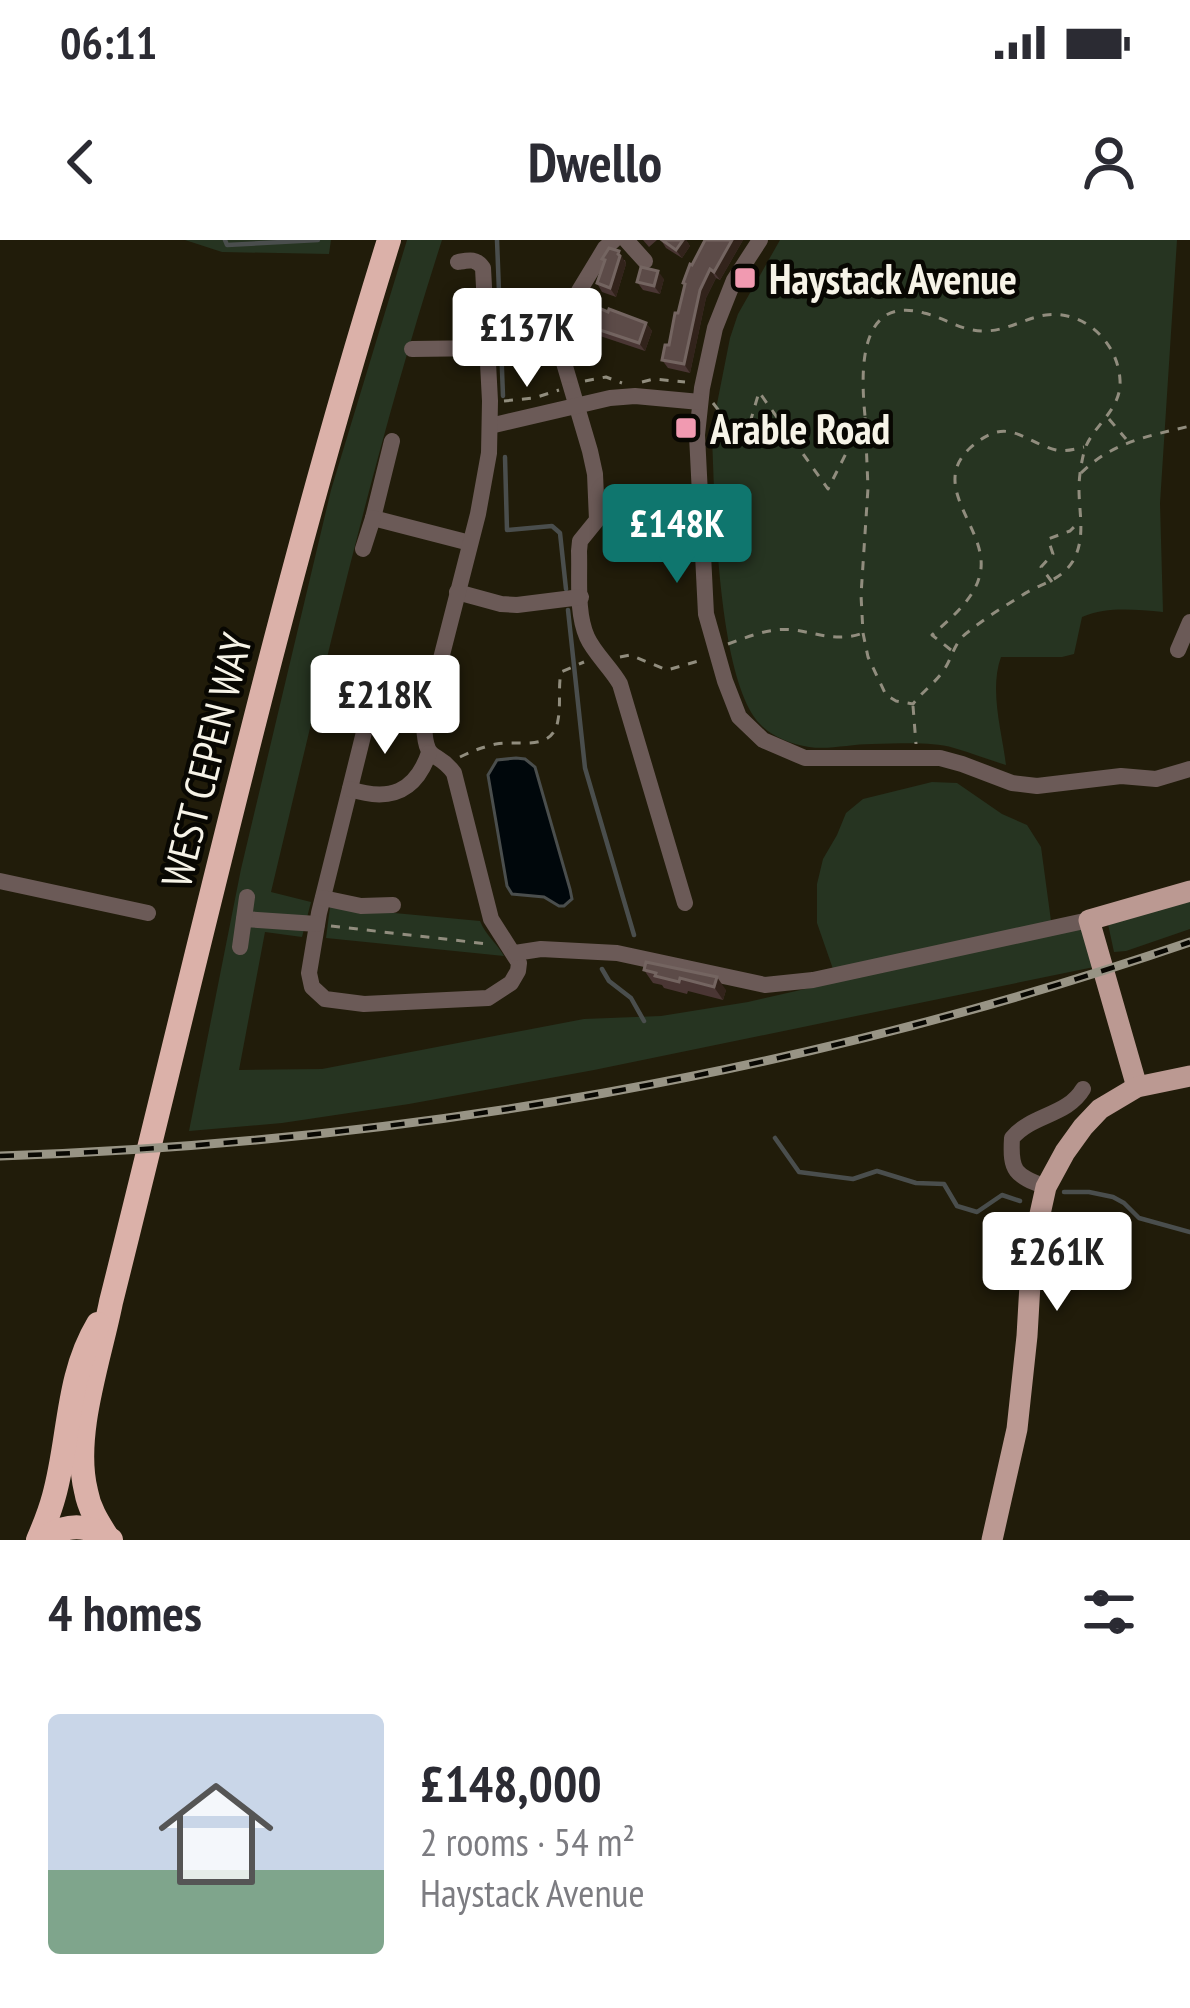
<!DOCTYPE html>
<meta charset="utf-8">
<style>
body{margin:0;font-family:"PT Sans Narrow",sans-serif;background:#f7f7f7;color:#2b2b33;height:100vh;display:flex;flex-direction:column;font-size:45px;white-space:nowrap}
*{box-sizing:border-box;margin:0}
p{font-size:39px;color:#7c7c81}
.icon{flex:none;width:66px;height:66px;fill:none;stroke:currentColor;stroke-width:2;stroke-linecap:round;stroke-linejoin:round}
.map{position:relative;height:1300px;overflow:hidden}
.sheet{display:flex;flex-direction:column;background:#fff;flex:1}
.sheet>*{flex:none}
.price{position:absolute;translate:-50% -102px;padding:0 27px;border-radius:12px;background:#fff;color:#222;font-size:39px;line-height:78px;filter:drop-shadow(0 3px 6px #0008)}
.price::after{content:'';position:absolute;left:50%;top:72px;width:36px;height:27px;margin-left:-18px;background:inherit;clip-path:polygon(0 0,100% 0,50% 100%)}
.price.active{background:#0f766e;color:#fff}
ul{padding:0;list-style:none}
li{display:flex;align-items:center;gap:36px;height:300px;padding:0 48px}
li span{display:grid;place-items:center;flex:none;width:336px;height:240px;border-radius:12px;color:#555}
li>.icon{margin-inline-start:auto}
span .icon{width:144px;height:144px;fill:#fffc;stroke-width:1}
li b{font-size:51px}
h2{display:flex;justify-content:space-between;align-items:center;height:144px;padding:0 48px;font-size:51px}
.status{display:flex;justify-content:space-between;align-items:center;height:84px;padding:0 60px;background:#fff;direction:ltr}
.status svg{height:33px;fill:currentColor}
header{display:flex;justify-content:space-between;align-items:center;height:156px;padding:0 48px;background:#fff;font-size:54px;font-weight:800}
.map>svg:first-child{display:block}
.green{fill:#263421}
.water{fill:#00070b;stroke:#4a4e4d;stroke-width:3}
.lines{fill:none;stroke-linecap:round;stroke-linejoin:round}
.stream{stroke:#4a4e4d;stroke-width:4.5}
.path{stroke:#918d7e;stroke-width:3;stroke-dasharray:9 9;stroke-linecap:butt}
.minor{stroke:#6b5a57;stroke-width:16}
.major{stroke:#bb9992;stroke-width:21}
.highway{stroke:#dbb1a9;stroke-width:24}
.rail-casing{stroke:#989485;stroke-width:9}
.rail{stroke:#080702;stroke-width:4.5;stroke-dasharray:14;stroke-linecap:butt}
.wall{fill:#4a3634}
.shaded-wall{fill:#32231b}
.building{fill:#5c4b48;stroke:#746561;stroke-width:3}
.poi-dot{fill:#f19ab1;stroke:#080702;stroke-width:4.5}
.labels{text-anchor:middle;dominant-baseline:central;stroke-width:9;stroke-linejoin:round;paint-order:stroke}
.poi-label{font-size:42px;font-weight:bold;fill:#f6f3e7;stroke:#080702;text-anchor:start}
.street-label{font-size:42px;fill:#f6f3e7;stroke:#080702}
</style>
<div class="status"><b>06:11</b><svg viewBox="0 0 49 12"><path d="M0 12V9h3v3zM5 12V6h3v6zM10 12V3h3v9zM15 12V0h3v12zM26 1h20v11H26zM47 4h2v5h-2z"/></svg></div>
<header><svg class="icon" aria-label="back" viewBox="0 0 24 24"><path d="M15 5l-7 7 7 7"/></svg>Dwello<svg class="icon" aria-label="person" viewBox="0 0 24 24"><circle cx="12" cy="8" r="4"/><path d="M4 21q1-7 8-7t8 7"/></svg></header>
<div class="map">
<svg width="1190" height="1300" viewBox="0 0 1190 1300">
<rect width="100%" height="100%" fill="#211c0a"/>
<g class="green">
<polygon points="185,0 331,0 329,14 222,12"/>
<path d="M407,0H442C373,214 323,434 271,652L311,662L302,697L265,692L239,830L322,829L584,779L661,776L748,762L1082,686L1094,727L594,830L409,864L282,883L189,891L241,629L331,250Z"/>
<path d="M780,0H1177L1160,263L1163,372C1135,370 1109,366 1082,377L1074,414L1062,417H1001C989,450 1002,492 1006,525C989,520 972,513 954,508C929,501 899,504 872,504C851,504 829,510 809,507C791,504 772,497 760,484C717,439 715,262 712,198H725V185L713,184L730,98L738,74Z"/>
<polygon points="932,542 957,543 1002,574 1027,585 1041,607 1051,681 833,729 817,683 817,644 823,619 837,595 846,573 863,559"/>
<polygon points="1190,660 1190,689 1126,711 1114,712 1108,684"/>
<path d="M330,667L480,681C486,696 497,703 504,716L326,698Z"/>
</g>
<polygon class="water" points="516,518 525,519 535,527 570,649 572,659 564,666 559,666 544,657 512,654 507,646 488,535 497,520"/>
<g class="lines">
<g class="stream">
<polyline points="225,0 227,5 318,0"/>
<polyline points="497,0 503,156"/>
<polyline points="505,217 507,290 552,286 560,293 566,349"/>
<polyline points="568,370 585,528 634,695"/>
<polyline points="602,729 609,741 631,758 644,781"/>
<polyline points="775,898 799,932 853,939 877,931 916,943 944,944 957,966 977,972 1002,955 1020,961"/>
<polyline points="1064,952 1089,952 1113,957 1124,963 1139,978 1190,992"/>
</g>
<g class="path">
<polyline points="585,141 606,137 622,143"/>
<polyline points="642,142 654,139 685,142"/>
<polyline points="504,161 534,158 559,150"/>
<path d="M713,163L744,203L759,152L828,249L865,176L868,248L861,355L863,393L868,417L886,455L896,461L913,464C922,452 935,443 944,430C953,416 954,402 968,392C984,379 1003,367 1021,356C1040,343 1060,342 1073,321C1086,298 1079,274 1079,249C1079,237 1081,224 1084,212C1091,186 1122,171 1120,140C1118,103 1085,70 1046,75C1025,78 1007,91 984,91C961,91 945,78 924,73C857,54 861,135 865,176"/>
<polyline points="1109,179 1126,199"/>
<path d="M1081,233C1112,202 1149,196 1190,186"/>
<polyline points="1052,342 1041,327 1053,314 1048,299 1070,291 1079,282"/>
<path d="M728,404C750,396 771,387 795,390C820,394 838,402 863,393"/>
<path d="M951,410L932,395C949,380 973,360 979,338C994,292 926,249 970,208C1008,174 1021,201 1056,210C1065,212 1075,209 1084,207"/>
<polyline points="620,417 630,415 667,430 702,420"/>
<polyline points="913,466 916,504"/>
<path d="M460,517C472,511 483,507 496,504C520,500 553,512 558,480C561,464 558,448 561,432L584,422"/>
<polyline points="331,686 488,704"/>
</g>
<g class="minor">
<path d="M614,0L605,8L579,51L559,106L590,211L595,234L597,280L580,301L579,311C580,338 576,372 587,397C594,413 611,428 620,444L685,663"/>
<polyline points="626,0 645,21"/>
<polyline points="760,0 734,40 715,88 702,148 697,195 706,374 725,441 739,477 763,500 805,518 940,518 962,524 1012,543 1037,546 1121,536 1156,539 1190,529"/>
<polyline points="412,109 487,108"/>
<polyline points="490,186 610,158 635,156 700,162"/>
<polyline points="392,201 373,278 470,303"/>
<polyline points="363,309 373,278"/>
<polyline points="457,352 501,364 517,365 581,357"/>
<polyline points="1178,410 1190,382"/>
<path d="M369,472L319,673L309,733L312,747L325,759L364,764L488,758L511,743L518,731L519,723L491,679L454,533C436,508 426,526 424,485L478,274L489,213L490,161L483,28C476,18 469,20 458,22"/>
<path d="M350,549C389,562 415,553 429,513"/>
<polyline points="0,641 148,673"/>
<polyline points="323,658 361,666 393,665"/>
<polyline points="244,679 317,684"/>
<polyline points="240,707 247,657"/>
<polyline points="515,713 541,709 617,713 765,745 813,740 1089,680"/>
<path d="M1046,947C1015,935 1010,932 1012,898C1032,874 1067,876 1083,849"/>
</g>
<g class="major">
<polyline points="1137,847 1089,680 1190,651"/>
<polyline points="992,1300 1017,1189 1027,1096 1032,1010 1046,947 1065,912 1083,887 1100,869 1137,847 1190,836"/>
</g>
<g class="highway">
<path d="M106,1295C97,1281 89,1268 86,1251C72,1195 100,1118 111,1062C200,707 280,349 389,0"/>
<path d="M38,1300C44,1286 50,1271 54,1256C70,1199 66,1137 98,1084"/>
<path d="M42,1300C65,1283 88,1283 111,1300"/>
</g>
<defs>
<path id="rail" d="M0,916C403,903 808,833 1190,702"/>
</defs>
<use href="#rail" class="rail-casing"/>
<use href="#rail" class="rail"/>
</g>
<g class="wall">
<polygon points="643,0 657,0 649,7"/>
<polygon points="661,0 686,0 690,6 682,18 666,8"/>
<polygon points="705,0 743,0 720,40 716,38 706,58 690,133 668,128 662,120 669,105 678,73 685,46 683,43"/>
<polygon points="602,19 625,20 626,24 616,57 602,52 597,43 605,22"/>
<polygon points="664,39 660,54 643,50 637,42"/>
<polygon points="573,81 646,83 652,91 645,111 579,89"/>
<polygon points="644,730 726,750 723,760 688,751 687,754 664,748 662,745 653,743"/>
</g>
<g class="shaded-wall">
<polygon points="683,0 686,0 690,6 682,18 676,10"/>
<polygon points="732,0 743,0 720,40 714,32"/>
<polygon points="619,11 626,24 616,57 610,48"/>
<polygon points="710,29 716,38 706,58 690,133 684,124 700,50"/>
<polygon points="658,31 664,39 660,54 654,46"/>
<polygon points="646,83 652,91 645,111 639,103"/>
<polygon points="717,737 726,750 723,760 714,747"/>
</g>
<g class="building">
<polygon points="662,0 683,0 676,10"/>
<polygon points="705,0 732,0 714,32 710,29 700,50 684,124 662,120 665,105 669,105 675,73 678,73 685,44 683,43 690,24 692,25"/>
<polygon points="609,8 619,11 618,14 620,16 610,48 597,43 605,20 602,19"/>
<polygon points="641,27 658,31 654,46 637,42"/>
<polygon points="580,60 608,72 609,69 646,83 639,103 573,81"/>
<polygon points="646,722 717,737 714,747 680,738 679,742 655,736 656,733 644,730"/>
</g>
<g class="poi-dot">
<rect x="733" y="26" width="24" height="24" rx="6"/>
<rect x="674" y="176" width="24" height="24" rx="6"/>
</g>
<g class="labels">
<g class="poi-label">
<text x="769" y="38">Haystack Avenue</text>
<text x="710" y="188">Arable Road</text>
</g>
<g class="street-label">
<text transform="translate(206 520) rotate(-76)">WEST CEPEN WAY</text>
</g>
</g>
</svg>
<b class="price" style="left:527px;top:150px">£137K</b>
<b class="price active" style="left:677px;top:346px">£148K</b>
<b class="price" style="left:385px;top:517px">£218K</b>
<b class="price" style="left:1057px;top:1074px">£261K</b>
</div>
<section class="sheet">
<h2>4 homes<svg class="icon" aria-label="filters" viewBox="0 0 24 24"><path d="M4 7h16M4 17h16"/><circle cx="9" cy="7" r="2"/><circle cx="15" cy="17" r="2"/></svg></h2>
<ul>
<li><span style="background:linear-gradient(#c9d6e8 65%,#7fa58c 0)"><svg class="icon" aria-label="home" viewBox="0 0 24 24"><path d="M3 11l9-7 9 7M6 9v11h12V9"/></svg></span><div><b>£148,000</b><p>2 rooms · 54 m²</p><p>Haystack Avenue</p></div></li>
</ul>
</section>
